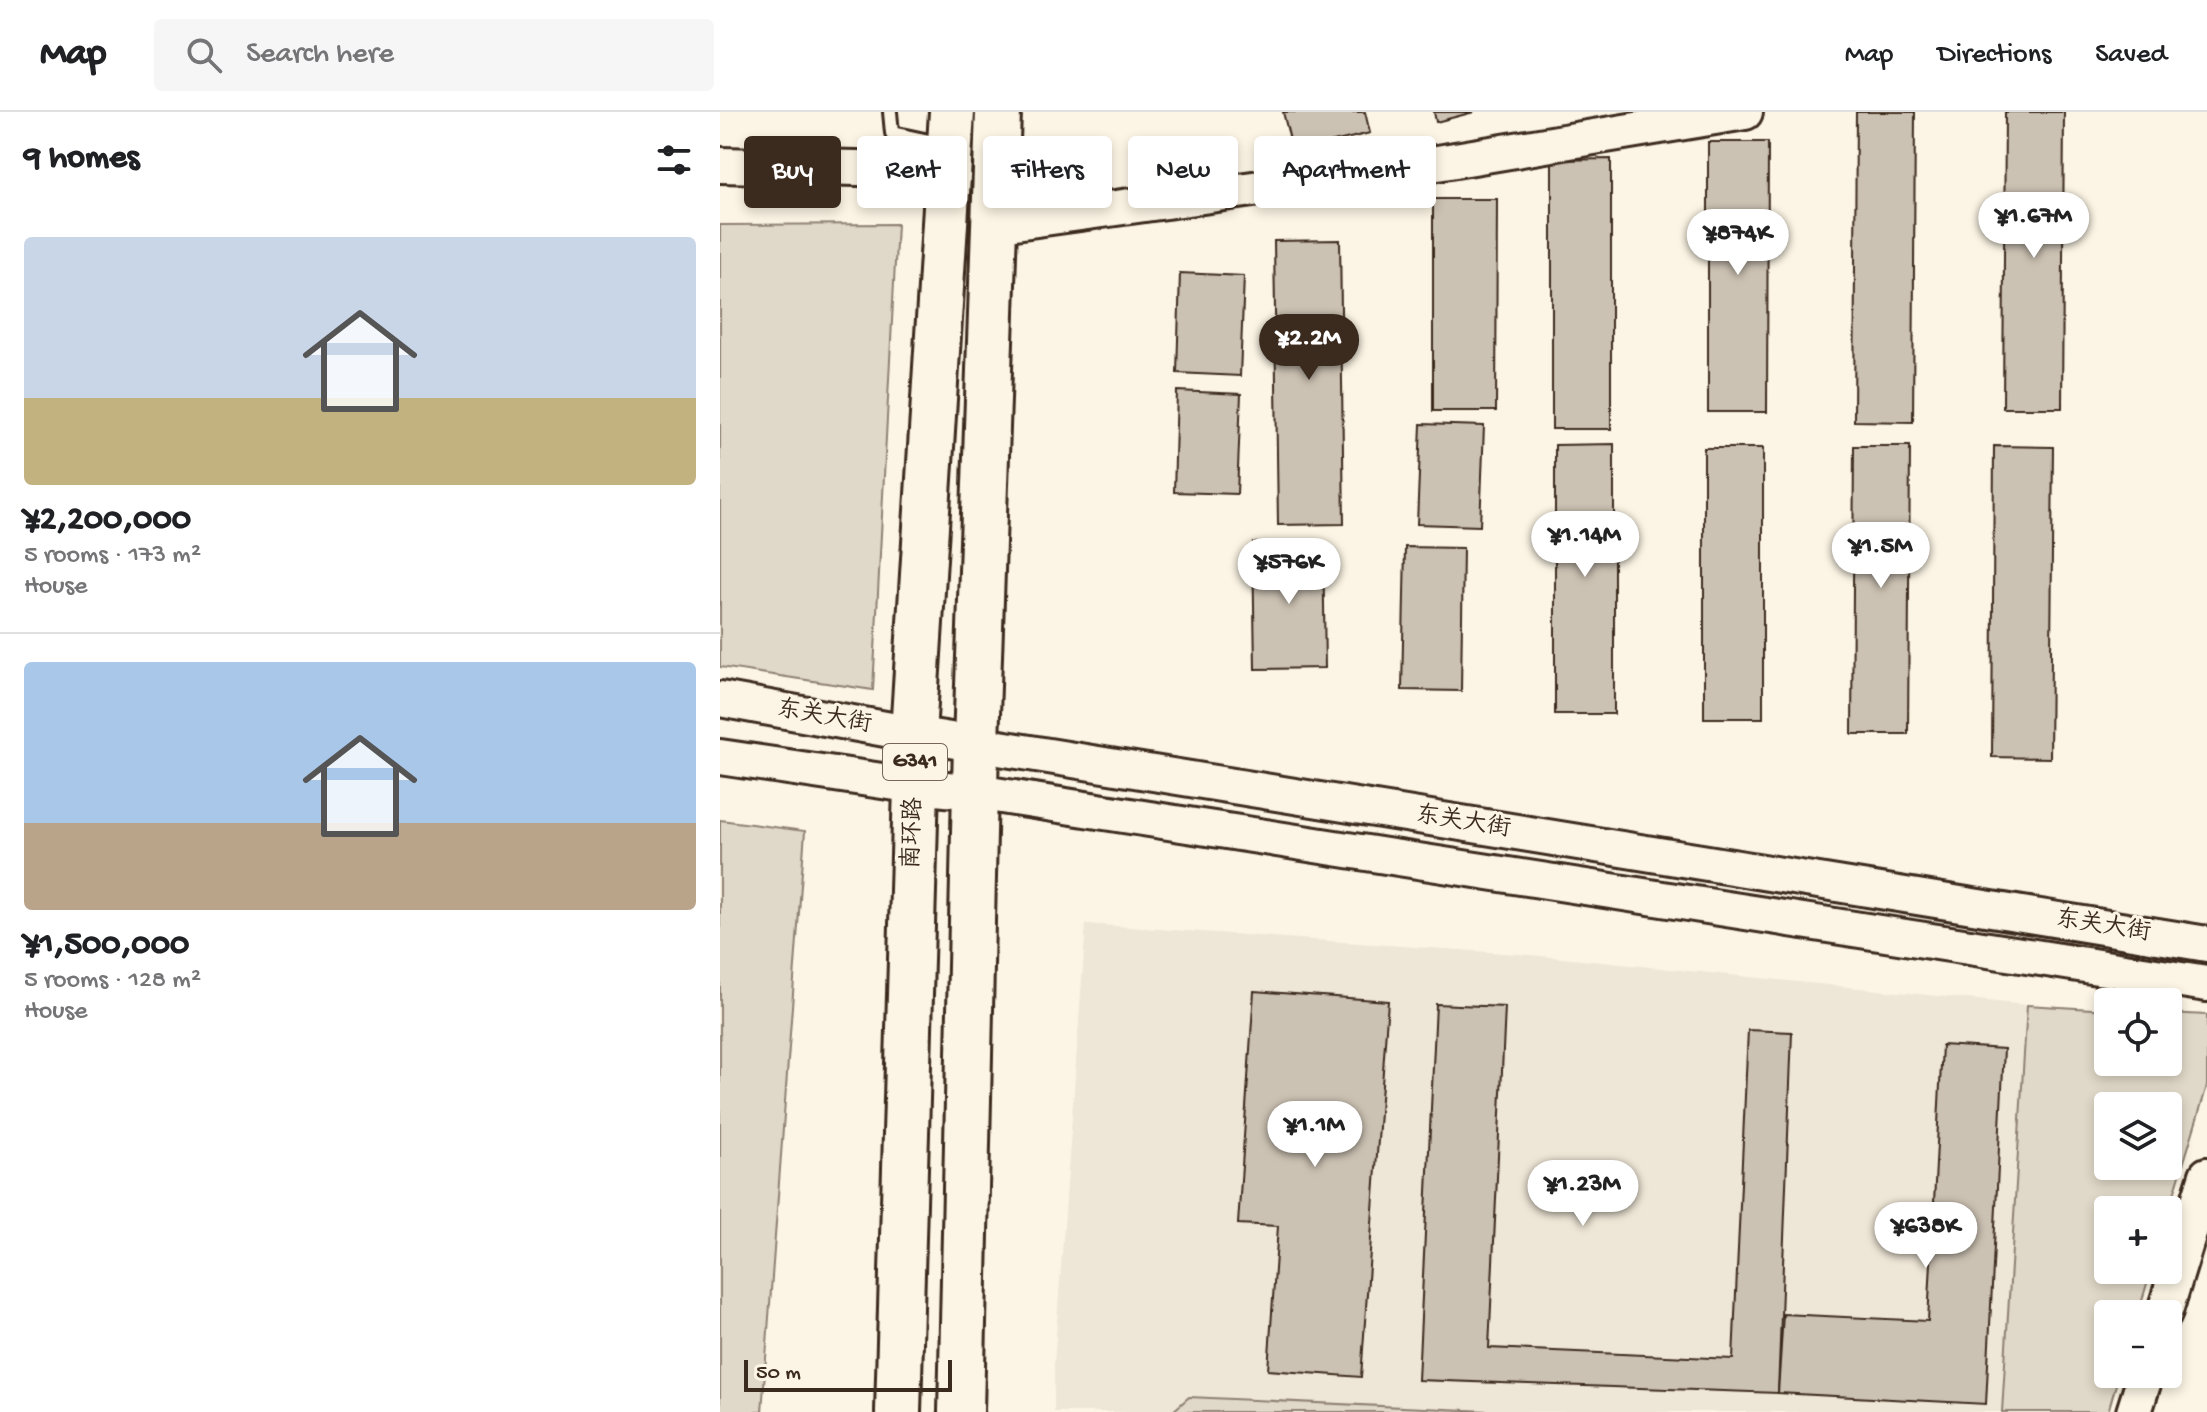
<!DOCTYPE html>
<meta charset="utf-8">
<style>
body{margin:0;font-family:"Gochi Hand","LXGW WenKai TC",sans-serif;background:#f6f6f6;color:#202124;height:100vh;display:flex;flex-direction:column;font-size:30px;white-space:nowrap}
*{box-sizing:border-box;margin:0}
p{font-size:26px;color:#757577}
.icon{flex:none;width:44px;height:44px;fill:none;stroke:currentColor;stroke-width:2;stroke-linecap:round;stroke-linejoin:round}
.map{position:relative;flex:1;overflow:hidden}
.drawer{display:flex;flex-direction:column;background:#fff;width:720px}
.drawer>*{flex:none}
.hud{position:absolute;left:24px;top:24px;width:760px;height:72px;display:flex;gap:16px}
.controls{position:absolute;left:1374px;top:876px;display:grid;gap:16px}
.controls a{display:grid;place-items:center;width:88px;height:88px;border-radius:8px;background:#fff;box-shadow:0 4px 12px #0003;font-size:40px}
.scale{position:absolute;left:24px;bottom:20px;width:208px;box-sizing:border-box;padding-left:8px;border:4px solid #3b2a1e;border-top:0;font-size:22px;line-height:28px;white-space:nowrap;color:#3b2a1e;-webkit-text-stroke:6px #fcf5e5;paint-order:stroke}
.price{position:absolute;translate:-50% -68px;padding:0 18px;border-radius:28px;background:#fff;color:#222;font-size:26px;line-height:52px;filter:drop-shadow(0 2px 4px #0008)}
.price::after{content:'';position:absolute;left:50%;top:48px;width:24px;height:18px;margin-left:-12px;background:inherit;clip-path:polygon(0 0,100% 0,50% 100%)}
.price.current{background:#3b2a1e;color:#fff}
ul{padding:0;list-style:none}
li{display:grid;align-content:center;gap:16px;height:424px;padding:0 24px}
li+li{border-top:2px solid #e0e0e0}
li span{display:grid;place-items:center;height:248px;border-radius:8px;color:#555}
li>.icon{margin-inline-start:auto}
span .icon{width:144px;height:144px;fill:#fffc;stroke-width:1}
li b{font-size:34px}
h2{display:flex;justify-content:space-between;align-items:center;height:96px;padding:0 24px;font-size:34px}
.pill{padding:0 28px;border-radius:8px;background:#fff;box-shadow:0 4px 12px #0003;font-size:28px;line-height:72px}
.pill.current{background:#3b2a1e;color:#fff}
header{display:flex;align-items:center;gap:48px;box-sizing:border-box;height:112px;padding:0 40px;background:#fff;border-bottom:2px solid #e0e0e0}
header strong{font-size:38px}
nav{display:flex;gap:44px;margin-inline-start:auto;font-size:28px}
.search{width:560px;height:72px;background:#f6f6f6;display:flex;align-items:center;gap:20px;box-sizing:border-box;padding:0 28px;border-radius:8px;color:#757577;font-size:30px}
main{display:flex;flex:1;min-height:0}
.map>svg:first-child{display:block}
.built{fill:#eee6d6}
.green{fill:#e0d8c8;stroke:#8e8173;stroke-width:2;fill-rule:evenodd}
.building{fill:#ccc2b3;stroke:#3b2a1e;stroke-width:2}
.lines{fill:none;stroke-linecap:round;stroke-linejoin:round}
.lane-casing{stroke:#3b2a1e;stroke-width:18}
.secondary-casing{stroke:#3b2a1e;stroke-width:40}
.highway-casing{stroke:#3b2a1e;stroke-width:50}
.lane{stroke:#fcf5e5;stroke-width:12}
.secondary{stroke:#fcf5e5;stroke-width:34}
.highway{stroke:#fcf5e5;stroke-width:44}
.labels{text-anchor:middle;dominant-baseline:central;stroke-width:6;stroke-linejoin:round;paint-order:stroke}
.shield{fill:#fcf5e5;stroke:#75675a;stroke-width:2}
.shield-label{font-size:22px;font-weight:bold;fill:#3b2a1e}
.street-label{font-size:24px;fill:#3b2a1e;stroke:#fcf5e5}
</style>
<header>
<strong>Map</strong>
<div class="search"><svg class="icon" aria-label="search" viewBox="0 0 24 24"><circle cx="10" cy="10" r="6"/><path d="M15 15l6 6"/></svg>Search here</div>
<nav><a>Map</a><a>Directions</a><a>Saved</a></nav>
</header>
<main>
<section class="drawer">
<h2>9 homes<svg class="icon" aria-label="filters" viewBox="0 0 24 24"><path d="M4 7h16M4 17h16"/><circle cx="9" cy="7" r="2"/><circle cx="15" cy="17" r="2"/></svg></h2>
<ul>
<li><span style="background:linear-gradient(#c9d6e8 65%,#c2b280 0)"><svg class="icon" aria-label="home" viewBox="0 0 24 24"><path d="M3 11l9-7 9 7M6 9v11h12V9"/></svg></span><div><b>¥2,200,000</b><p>5 rooms · 173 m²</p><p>House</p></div></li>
<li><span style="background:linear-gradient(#a9c7e8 65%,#b9a48a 0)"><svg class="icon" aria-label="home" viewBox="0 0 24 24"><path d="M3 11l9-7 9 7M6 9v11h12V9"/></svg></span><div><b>¥1,500,000</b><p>5 rooms · 128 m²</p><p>House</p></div></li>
</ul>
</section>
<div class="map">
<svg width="1487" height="1300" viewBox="0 0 1487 1300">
<rect width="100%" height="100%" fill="#fcf5e5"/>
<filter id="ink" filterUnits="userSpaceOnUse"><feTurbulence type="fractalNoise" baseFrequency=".0125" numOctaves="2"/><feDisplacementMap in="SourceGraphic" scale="16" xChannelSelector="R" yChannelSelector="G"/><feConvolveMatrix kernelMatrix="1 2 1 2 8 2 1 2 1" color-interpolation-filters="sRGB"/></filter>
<g filter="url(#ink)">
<polygon class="built" points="366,812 812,843 1307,893 1282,1300 334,1300 334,1251"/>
<g class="green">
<polygon points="177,112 153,578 0,555 0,113"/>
<polygon points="0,708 85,719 42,1300 0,1300"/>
<path d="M1307,893L1388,898V950H1448V901L1487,903V974L1448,1102V1098H1388V1158H1431L1418,1202H1388V1262H1399L1388,1300H1282ZM1448,994V1054H1388V994Z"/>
<polygon points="469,1285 789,1300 452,1300"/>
</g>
<g class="building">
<polygon points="563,0 645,0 650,21 573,40"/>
<polygon points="714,0 754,0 716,10"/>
<polygon points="1136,0 1195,0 1193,310 1134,309"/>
<polygon points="1285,0 1344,0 1342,296 1283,296"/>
<polygon points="988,30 1048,30 1047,300 988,300"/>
<polygon points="891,47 891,317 832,317 832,48"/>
<polygon points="713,87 777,87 776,299 713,299"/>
<polygon points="620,128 624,412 558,413 554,129"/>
<polygon points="460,161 524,164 520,264 457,261"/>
<polygon points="457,279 521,282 517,382 454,380"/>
<polygon points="701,312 764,314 760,414 697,412"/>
<polygon points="894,332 894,602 835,602 835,333"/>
<polygon points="1134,334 1190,334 1188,622 1132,622"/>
<polygon points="1274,334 1333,335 1330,646 1272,645"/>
<rect x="984" y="336" width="59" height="270"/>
<polygon points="603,430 605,556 535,557 533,431"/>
<polygon points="685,435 743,436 741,579 682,578"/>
<polygon points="534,879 668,889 641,1265 548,1258 558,1114 518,1112"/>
<polygon points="716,892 785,895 769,1236 1013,1247 1028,918 1072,920 1058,1281 698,1268"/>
<polygon points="1222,933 1284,937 1266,1292 1058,1281 1063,1202 1208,1209"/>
</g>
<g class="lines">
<defs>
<polyline id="lane" points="170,0 172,21 223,32"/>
<g id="secondary">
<polyline points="0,53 229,58"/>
<polyline points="273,113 699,54 1025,0"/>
<polyline points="0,587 193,622 1487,832"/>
<polyline points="0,645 196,674 256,680 1487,872"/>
<polyline points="1444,1202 1487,1063"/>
<polyline points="1414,1300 1426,1262"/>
</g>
<g id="highway">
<polyline points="178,1300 196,674 193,622 232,0"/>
<polyline points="241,1300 256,631 278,0"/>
</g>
</defs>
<use href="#lane" class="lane-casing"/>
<use href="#secondary" class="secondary-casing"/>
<use href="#highway" class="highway-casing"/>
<use href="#lane" class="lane"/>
<use href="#secondary" class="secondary"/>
<use href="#highway" class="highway"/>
</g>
</g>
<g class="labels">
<rect class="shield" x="163" y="632" width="64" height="36" rx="6"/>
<g class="shield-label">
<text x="195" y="650">G341</text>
</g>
<g class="street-label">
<text transform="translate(104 606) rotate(10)">东关大街</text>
<text transform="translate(743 711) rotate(9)">东关大街</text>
<text transform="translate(194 721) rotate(-88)">南环路</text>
<text transform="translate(1383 815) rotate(9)">东关大街</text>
</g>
</g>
</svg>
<div class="controls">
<a><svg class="icon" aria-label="locate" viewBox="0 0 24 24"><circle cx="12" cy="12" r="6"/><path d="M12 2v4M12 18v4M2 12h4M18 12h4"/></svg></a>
<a><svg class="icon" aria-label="layers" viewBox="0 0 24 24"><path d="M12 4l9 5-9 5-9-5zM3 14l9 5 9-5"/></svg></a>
<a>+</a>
<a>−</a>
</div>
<div class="scale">50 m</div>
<b class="price" style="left:1314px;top:148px">¥1.67M</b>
<b class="price" style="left:1018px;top:165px">¥874K</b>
<b class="price current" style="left:589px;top:270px">¥2.2M</b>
<b class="price" style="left:865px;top:467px">¥1.14M</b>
<b class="price" style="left:1161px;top:478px">¥1.5M</b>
<b class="price" style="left:569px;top:494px">¥576K</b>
<b class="price" style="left:595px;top:1057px">¥1.1M</b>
<b class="price" style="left:863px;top:1116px">¥1.23M</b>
<b class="price" style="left:1206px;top:1158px">¥638K</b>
<div class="hud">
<a class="pill current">Buy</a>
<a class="pill">Rent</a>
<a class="pill">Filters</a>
<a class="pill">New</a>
<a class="pill">Apartment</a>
</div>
</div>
</main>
